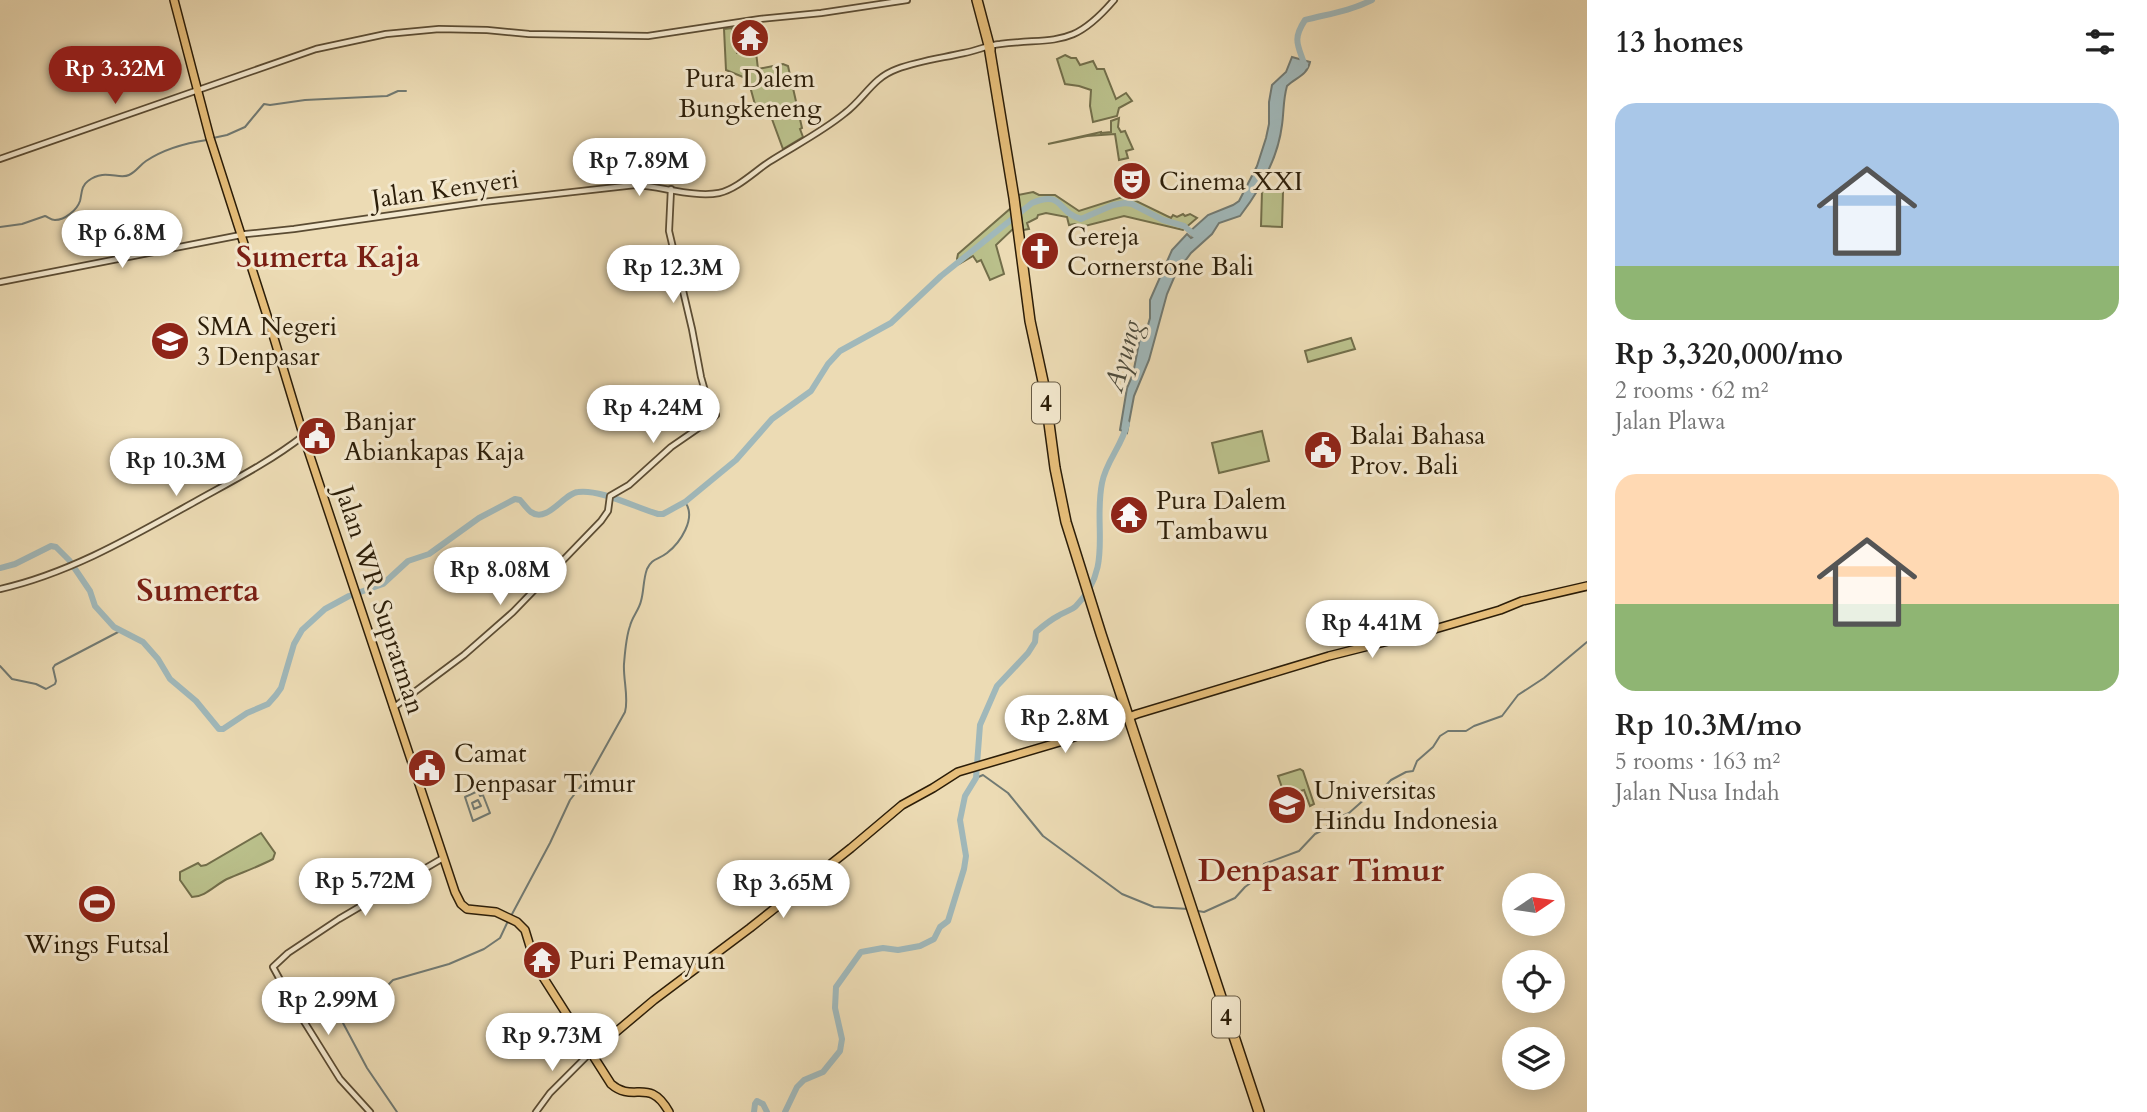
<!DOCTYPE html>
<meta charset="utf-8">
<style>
body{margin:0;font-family:Cardo,serif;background:#f6f6f6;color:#222;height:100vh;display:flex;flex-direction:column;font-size:26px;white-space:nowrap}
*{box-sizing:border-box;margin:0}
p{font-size:23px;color:#767676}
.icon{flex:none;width:38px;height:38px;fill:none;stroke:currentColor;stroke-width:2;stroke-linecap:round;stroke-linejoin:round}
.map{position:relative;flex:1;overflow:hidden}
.panel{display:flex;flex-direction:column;background:#fff;width:560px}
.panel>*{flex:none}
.needle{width:46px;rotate:77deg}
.tools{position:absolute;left:1502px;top:873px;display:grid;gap:14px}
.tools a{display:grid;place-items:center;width:63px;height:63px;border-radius:50%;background:#fff;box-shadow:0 4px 18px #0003;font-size:35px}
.price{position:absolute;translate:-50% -60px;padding:0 16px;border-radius:24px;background:#fff;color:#222;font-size:23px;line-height:46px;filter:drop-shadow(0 2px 4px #0008)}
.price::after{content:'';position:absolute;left:50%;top:42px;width:21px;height:16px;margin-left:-10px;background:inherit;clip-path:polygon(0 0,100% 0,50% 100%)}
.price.active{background:#8f2418;color:#fff}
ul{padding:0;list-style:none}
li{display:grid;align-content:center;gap:14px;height:371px;padding:0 28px}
li span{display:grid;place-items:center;height:217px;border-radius:21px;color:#555}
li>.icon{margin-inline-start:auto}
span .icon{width:126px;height:126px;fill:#fffc;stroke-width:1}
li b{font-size:30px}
h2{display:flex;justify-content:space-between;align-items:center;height:84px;padding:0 28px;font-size:30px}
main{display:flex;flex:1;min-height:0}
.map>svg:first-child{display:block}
.green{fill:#bac08b;stroke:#726e4a;stroke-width:2}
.water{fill:#a0b8ba;stroke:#717a73;stroke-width:2}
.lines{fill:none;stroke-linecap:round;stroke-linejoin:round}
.stream{stroke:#717a73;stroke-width:2}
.river{stroke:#a0b8ba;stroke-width:6}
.minor-casing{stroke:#5b4c33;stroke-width:8}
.major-casing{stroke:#2b1d08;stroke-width:10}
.highway-casing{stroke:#2b1d08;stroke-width:12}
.minor{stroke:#f3e8ce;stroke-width:4.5}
.major{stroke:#e6be7a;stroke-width:7}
.highway{stroke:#e6be7a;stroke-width:9}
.labels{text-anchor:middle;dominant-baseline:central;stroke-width:6;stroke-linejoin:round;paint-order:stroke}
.shield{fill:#f3e8ce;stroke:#675a43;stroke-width:2}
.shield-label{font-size:24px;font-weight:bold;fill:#2b1d08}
.poi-label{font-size:26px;fill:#2b1d08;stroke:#f3e8ce;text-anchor:start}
.street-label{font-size:26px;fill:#2b1d08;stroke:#f3e8ce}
.water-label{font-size:28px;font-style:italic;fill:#4e4c3d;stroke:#f3e8ce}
.quarter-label{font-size:30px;font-weight:bold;fill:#7a1f14;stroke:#f3e8ce}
.district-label{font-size:33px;font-weight:bold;fill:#7a1f14;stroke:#f3e8ce}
</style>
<main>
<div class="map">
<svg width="1587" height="1112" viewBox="0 0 1587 1112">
<rect width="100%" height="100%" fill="#ecdbb4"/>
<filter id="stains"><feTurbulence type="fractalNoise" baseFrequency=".00286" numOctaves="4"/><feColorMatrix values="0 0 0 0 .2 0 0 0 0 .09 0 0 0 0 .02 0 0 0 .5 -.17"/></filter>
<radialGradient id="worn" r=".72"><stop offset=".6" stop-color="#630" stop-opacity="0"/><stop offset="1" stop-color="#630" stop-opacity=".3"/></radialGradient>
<g class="green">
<polygon points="732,28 737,53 756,52 758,69 783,64 788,66 802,128 800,129 803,137 783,149 769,111 757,112 748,79 726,70 724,29"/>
<polygon points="1065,55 1071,58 1076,58 1080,65 1093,61 1097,69 1104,69 1116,99 1126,93 1132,101 1119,108 1117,116 1093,122 1090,106 1091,90 1079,86 1065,84 1057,59"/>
<polygon points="1119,118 1118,127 1121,132 1125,131 1133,149 1126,151 1128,158 1119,160 1115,134 1087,136 1048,144 1101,132 1101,133 1111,132 1111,121"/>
<polygon points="1262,191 1283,192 1282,227 1261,226"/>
<polygon points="1033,192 1039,195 1055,195 1079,211 1126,196 1171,218 1173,215 1177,217 1183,214 1185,216 1190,214 1197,218 1183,230 1124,216 1081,227 1075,224 1069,225 1067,217 1046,213 1038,215 1037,218 1027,223 1029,229 1023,230 1018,195"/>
<polygon points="1011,208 1014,228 996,245 1004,274 990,280 981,260 977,262 973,256 959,264 957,259 958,254"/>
<polygon points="1351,338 1355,349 1308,362 1305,351"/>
<polygon points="1262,431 1269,461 1219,473 1212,443"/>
<polygon points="1300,769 1303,771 1314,804 1310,806 1304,790 1289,794 1292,803 1288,805 1278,776"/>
<path d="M261,833L275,853L273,859C258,867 243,872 227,879C215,885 205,897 192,897L180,880V872L198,863L201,866L206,865Z"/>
</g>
<path class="water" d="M1292,57L1310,62C1307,76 1296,77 1287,86C1283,100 1284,111 1282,125C1278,158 1260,190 1240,216L1219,223L1212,234L1191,253L1176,273L1167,294L1149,360L1134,396L1127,433L1120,430L1127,388L1133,374L1140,338L1146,332L1150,318V300L1172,250L1187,234L1191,238L1193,237L1189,232L1208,215L1233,205L1239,201L1257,166L1266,138L1269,124V102L1272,85L1286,72Z"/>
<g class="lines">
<g class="stream">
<polyline points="213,138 227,135 245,127 264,104 270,105 305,100 387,96 398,91 406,91"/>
<path d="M0,227L22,224L45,216C48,217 51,220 55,220C65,220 77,210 80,201C82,193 81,186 88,181C104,168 119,180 129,175C136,172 140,165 146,161C164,149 186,143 207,140"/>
<polyline points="0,666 12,679 36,684 46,689 55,684 56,681 53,668 55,665 122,630"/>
<polyline points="976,778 983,775 1008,793 1043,836 1122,894 1154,907 1189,909"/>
<polygon points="478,791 480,796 483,795 490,813 473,821 465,797"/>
<polygon points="478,800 481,806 474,809 472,803"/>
<polyline points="1198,911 1204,912 1235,898 1245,887 1256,879 1264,864 1299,851 1315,834 1323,830 1335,819 1349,813 1375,790 1384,787 1391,780 1406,772 1413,771 1417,761 1433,747 1440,736 1448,731 1466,731 1474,726 1502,716 1518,695 1544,678 1587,642"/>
<path d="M511,916L550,843L570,800L591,773L625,712C629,698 623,679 624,664C625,652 626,637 630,626C632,617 639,610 641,601C644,591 643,580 647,569C652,558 658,560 667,553C680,543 697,518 685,502"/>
<polyline points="397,1112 367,1068 343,1023 343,1017 350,1008 385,988 393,980 449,964 484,949 500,938 508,921"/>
</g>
<g class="river">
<path d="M1305,66C1298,45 1292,40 1305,20C1328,14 1350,11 1372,0"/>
<path d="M0,568L15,564L51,546L56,547L69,560L90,591L95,606L114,627L143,642L158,659L170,679L196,701L219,729H223L247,713L268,704L276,695L281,688L294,644L302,630L325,609L349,596L383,584L408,561L429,554L479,518L515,499L520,500C523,503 527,509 531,512C547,524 564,493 578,492C601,489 636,508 658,514H663L685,502L736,460L772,419L811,391L828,364L840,351L891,323L941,276L1032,203C1064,190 1056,212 1081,219L1113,205L1125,203L1132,204L1163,220L1184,226L1195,235"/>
<polyline points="754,1112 755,1104 757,1101 763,1104 767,1112"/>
<path d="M785,1112L797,1087L804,1080L823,1072L840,1051L842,1039L835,1008L836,987L861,952L883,948L898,950L920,946L934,939L940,927L948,921L964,869L966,856L960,820L965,796L976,778L980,725L997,686L1028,653L1035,642L1036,632C1043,626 1050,620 1058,616C1064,612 1072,610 1076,606C1114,567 1093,528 1102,483C1106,461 1122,446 1127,424"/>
</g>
<defs>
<g id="minor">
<polyline points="0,159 316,49 386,34 439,29 487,30 529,34 648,36 760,19 821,13 907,0"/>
<path d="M0,282L246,234L294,229L483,202L635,185C661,186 694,198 719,193C737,189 754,172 769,162C794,146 822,132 845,113C865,98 872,78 897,69C918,61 942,58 964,53C976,51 988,45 1000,44C1057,37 1072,49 1114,0"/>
<path d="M0,589C71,573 135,535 198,500C234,480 271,461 303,436"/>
<polyline points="393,708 464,655 513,612 601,521 608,511 610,496 629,485 671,447 713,418 716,415 705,391 701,377 692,329 669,231 671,189"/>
<polyline points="370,1112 340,1079 295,1007 273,967 288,953 339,919 443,858"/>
<polyline points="536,1112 550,1093 590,1053"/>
</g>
<g id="major">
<path d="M174,0L210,138L270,325L306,444L455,892L461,904L467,909L496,912L517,922L525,930L536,966L611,1084C634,1104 649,1076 669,1112"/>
<polyline points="591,1053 654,1000 750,928 851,848 902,805 933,788 958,772 1063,741 1137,714 1329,656 1428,631 1500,610 1522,601 1587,586"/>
</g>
<g id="highway">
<polyline points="977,0 990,49"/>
<polyline points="989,46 1014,198 1030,321 1044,386 1055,468 1066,522 1101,634 1259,1112"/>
</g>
</defs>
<use href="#minor" class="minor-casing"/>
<use href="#major" class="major-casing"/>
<use href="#highway" class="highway-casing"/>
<use href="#minor" class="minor"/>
<use href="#major" class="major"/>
<use href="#highway" class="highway"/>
</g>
<defs>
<symbol id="temple-disc" viewBox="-11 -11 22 22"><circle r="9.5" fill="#8f2418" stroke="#f3e8ce"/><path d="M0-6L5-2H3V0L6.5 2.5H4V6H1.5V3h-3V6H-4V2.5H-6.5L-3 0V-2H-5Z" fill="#fff"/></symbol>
<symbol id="theatre-disc" viewBox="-11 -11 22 22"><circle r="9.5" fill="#8f2418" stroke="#f3e8ce"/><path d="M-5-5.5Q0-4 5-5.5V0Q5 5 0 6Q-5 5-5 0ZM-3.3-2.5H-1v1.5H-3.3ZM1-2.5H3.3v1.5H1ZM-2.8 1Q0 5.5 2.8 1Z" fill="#fff"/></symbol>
<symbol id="church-disc" viewBox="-11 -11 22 22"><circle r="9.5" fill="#8f2418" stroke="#f3e8ce"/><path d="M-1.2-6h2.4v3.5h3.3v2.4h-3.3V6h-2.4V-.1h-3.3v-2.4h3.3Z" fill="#fff"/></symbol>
<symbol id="school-disc" viewBox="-11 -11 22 22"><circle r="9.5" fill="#8f2418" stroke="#f3e8ce"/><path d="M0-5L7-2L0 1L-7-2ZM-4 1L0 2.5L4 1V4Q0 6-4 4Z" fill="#fff"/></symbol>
<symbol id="civic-disc" viewBox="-11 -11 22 22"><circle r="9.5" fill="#8f2418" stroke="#f3e8ce"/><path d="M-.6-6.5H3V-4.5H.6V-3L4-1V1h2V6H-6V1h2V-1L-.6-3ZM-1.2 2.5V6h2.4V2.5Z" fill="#fff"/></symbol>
<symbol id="university-disc" viewBox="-11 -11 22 22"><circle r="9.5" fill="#8f2418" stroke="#f3e8ce"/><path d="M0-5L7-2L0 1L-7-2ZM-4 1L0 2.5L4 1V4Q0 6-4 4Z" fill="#fff"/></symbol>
<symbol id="stadium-disc" viewBox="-11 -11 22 22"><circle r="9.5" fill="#8f2418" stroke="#f3e8ce"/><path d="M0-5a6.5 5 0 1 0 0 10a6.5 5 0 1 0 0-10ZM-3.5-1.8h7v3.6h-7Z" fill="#fff"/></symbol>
</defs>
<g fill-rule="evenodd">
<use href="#temple-disc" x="728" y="16" width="44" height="44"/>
<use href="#theatre-disc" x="1110" y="159" width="44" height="44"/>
<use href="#church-disc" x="1018" y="229" width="44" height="44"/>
<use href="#school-disc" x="148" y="319" width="44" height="44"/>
<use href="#civic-disc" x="295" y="414" width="44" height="44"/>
<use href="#civic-disc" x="1301" y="428" width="44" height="44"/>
<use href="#temple-disc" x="1107" y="493" width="44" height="44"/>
<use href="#civic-disc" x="405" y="746" width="44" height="44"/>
<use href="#university-disc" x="1265" y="783" width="44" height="44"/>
<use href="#stadium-disc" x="75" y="882" width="44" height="44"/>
<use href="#temple-disc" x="520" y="938" width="44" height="44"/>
</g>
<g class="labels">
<g class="shield">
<rect x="1032" y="382.5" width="28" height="41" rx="5"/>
<rect x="1212" y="996.5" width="28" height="41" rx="5"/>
</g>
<g class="shield-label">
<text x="1046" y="403">4</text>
<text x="1226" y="1017">4</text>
</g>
<g class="poi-label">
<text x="750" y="78" text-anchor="middle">Pura Dalem<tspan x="750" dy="30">Bungkeneng</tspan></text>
<text x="1159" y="181">Cinema XXI</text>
<text x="1067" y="236">Gereja<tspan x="1067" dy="30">Cornerstone Bali</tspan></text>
<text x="197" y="326">SMA Negeri<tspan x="197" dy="30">3 Denpasar</tspan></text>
<text x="344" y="421">Banjar<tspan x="344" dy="30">Abiankapas Kaja</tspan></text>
<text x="1350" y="435">Balai Bahasa<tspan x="1350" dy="30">Prov. Bali</tspan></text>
<text x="1156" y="500">Pura Dalem<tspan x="1156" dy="30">Tambawu</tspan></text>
<text x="454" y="753">Camat<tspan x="454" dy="30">Denpasar Timur</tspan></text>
<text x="1314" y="790">Universitas<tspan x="1314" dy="30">Hindu Indonesia</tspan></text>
<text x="97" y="944" text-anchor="middle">Wings Futsal</text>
<text x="569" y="960">Puri Pemayun</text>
</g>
<g class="street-label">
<text transform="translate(445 189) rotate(-8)">Jalan Kenyeri</text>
<text transform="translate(380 600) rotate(72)">Jalan WR. Supratman</text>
</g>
<g class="water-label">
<text transform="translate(1123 356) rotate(-74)">Ayung</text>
</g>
<g class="quarter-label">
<text x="328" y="257">Sumerta Kaja</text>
</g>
<g class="district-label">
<text x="198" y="590">Sumerta</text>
<text x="1321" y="870">Denpasar Timur</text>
</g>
</g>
<rect width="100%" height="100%" filter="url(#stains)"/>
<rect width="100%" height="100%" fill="url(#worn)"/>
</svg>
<div class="tools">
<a><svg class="needle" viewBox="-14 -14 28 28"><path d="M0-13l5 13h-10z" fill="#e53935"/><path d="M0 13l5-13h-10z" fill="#767676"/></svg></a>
<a><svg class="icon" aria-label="locate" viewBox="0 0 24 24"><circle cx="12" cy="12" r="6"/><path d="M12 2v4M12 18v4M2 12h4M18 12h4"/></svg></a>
<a><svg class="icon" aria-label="layers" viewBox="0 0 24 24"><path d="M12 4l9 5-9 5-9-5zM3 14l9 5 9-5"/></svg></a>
</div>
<b class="price active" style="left:115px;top:106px">Rp 3.32M</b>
<b class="price" style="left:639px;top:198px">Rp 7.89M</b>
<b class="price" style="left:122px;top:270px">Rp 6.8M</b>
<b class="price" style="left:673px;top:305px">Rp 12.3M</b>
<b class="price" style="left:653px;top:445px">Rp 4.24M</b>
<b class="price" style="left:176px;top:498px">Rp 10.3M</b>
<b class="price" style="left:500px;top:607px">Rp 8.08M</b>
<b class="price" style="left:1372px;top:660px">Rp 4.41M</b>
<b class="price" style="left:1065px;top:755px">Rp 2.8M</b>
<b class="price" style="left:365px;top:918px">Rp 5.72M</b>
<b class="price" style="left:783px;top:920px">Rp 3.65M</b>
<b class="price" style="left:328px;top:1037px">Rp 2.99M</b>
<b class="price" style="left:552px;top:1073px">Rp 9.73M</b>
</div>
<section class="panel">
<h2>13 homes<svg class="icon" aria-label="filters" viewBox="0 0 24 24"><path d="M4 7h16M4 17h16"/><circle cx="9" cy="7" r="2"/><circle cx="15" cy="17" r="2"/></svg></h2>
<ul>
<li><span style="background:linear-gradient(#a9c7e8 75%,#8fb573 0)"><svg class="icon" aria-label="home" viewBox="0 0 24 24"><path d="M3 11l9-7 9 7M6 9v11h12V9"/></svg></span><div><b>Rp 3,320,000/mo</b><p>2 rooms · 62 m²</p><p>Jalan Plawa</p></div></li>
<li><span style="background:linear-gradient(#ffd9b3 60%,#8fb573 0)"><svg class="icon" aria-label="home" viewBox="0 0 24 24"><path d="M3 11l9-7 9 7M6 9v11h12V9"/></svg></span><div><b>Rp 10.3M/mo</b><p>5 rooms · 163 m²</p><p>Jalan Nusa Indah</p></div></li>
</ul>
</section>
</main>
